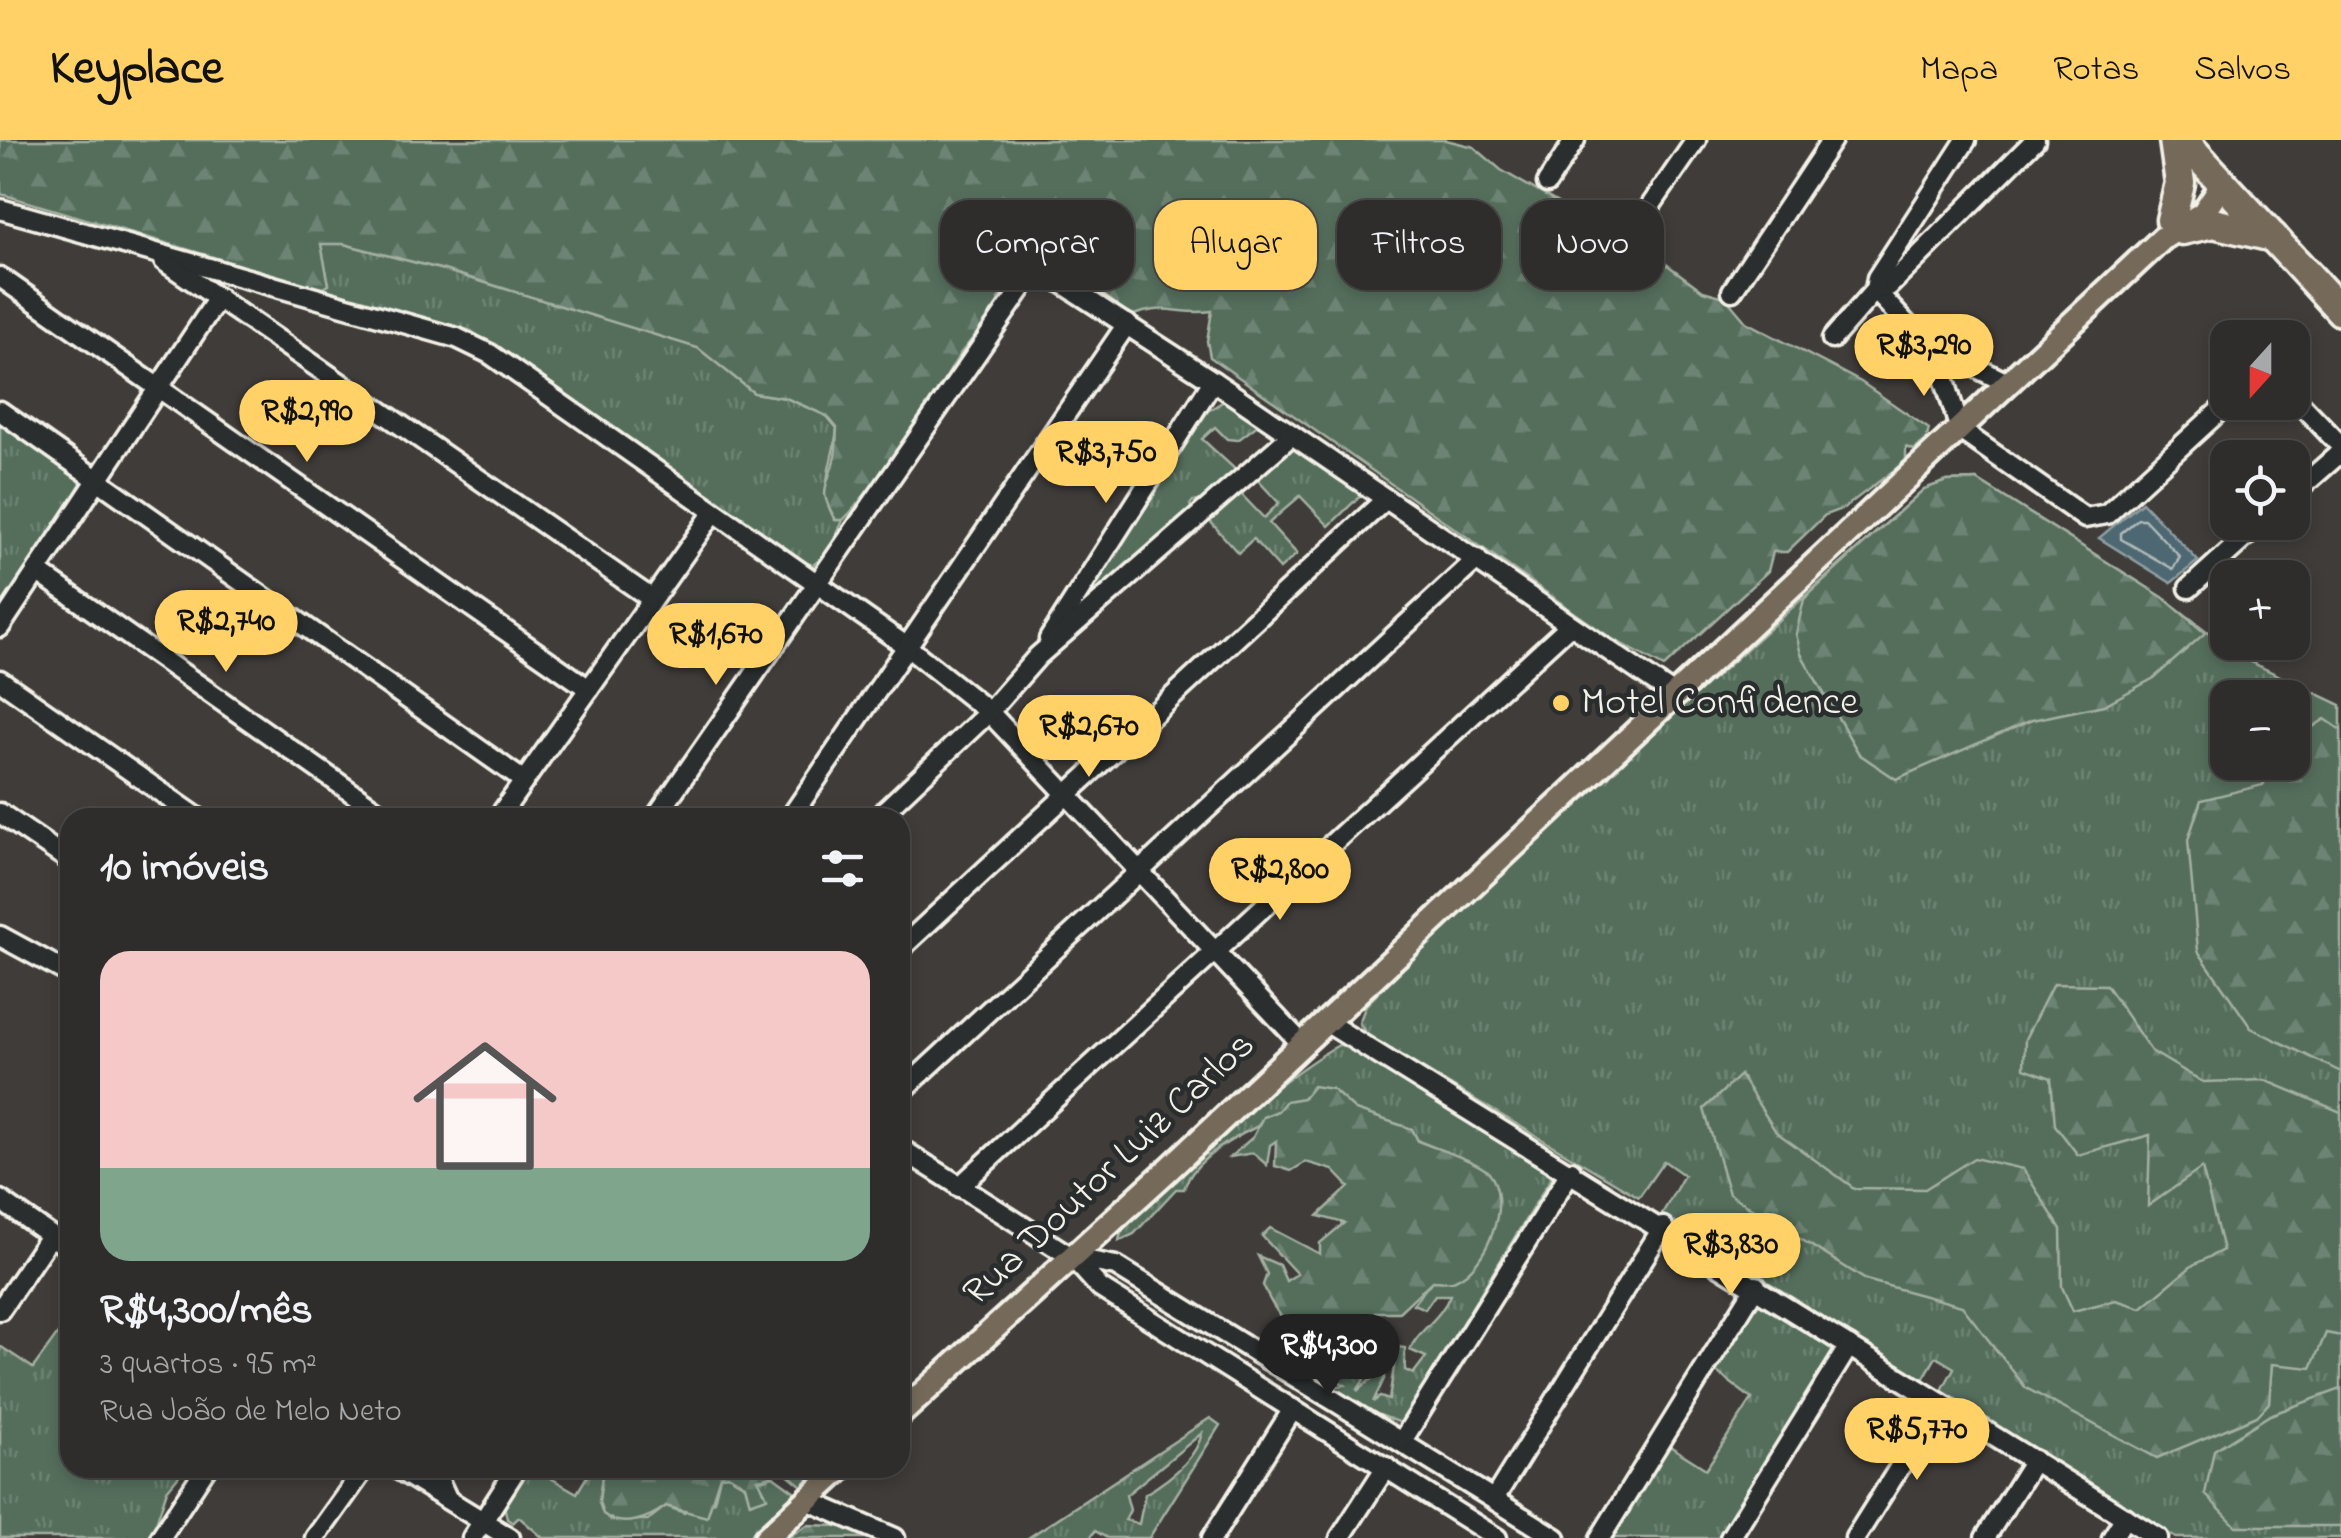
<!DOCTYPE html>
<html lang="pt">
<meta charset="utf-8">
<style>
body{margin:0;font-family:"Indie Flower",sans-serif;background:#373534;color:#f1f3f6;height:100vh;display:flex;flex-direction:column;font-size:38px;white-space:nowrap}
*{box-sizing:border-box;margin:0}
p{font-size:32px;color:#a7a8a9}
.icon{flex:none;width:55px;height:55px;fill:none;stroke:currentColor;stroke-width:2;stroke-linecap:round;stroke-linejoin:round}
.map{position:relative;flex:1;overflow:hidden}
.panel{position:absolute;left:60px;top:668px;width:850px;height:670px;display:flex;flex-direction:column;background:#2f2d2c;border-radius:30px;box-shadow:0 5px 15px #0003,0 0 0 2px #4a4948}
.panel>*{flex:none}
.banner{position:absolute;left:940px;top:60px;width:950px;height:90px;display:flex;gap:20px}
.needle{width:65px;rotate:201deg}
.fabs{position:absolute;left:2210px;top:180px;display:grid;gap:20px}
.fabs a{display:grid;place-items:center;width:100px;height:100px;border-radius:20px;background:#2f2d2c;box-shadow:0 5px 15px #0003,0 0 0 2px #4a4948;font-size:50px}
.price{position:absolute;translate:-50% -85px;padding:0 22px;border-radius:35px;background:#ffd166;color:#111;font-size:32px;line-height:65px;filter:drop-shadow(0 2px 5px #0008)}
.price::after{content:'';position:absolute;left:50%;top:60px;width:30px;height:22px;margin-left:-15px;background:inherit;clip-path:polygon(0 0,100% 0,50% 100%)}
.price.on{background:#222;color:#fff}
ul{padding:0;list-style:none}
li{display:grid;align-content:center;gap:20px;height:530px;padding:0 40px}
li+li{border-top:2px solid #4a4948}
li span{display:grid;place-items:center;height:310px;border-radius:30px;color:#555}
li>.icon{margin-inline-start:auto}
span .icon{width:180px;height:180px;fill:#fffc;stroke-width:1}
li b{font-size:42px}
h2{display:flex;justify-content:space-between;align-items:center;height:120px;padding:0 40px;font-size:42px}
.chip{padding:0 35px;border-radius:30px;background:#2f2d2c;box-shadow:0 5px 15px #0003,0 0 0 2px #4a4948;font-size:35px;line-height:90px}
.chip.on{background:#ffd166;color:#111}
header{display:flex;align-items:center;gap:60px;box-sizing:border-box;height:140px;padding:0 50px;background:#ffd166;color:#111}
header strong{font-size:48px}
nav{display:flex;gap:55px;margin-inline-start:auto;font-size:35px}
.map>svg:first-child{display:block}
.grass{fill:url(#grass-tufts);stroke:#a4b0a2;stroke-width:2.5;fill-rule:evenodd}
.forest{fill:url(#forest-firs);stroke:#a4b0a2;stroke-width:2.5}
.water{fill:#4d6872;stroke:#909fa1;stroke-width:2.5}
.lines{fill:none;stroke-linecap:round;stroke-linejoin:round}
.shore{stroke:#b1bab9;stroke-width:2.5}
.minor-casing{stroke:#f4f1e8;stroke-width:25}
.major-casing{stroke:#f4f1e8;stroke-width:30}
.highway-casing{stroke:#f4f1e8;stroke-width:35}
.minor{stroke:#2a2d2e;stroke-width:18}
.major{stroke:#746a5a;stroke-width:22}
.highway{stroke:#746a5a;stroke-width:28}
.poi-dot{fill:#ffd166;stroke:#2a2d2e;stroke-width:4}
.labels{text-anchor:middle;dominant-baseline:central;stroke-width:9;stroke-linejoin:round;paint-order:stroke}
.poi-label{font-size:40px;fill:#f4f1e8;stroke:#2a2d2e;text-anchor:start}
.street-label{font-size:40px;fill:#f4f1e8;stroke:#2a2d2e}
</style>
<header>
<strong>Keyplace</strong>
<nav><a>Mapa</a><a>Rotas</a><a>Salvos</a></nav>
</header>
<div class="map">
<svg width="2341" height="1398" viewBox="0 0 2341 1398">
<defs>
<pattern id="grass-tufts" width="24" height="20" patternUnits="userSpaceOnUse" patternTransform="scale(2.5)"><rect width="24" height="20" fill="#546e5c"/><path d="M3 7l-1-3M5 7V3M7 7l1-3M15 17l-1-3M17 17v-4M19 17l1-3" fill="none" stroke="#6d8373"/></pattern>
<pattern id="forest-firs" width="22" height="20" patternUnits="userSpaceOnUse" patternTransform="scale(2.5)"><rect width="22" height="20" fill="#546e5c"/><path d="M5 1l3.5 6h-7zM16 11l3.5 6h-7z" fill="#6d8373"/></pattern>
</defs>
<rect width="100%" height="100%" fill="#3f3c3a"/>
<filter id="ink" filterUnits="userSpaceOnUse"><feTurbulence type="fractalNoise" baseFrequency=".01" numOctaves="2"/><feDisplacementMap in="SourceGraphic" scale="20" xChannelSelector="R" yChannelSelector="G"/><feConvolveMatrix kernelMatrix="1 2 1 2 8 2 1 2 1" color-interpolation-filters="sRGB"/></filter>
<g filter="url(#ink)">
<g class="grass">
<path d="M320,103L344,104L444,130L698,208L754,253L786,258L827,276L837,288C834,323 816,348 835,380H843L828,413L813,425L806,423L471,191L321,149L329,144Z"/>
<polygon points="1227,259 1259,284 1238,300 1227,299 1215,287 1202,299 1237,331 1205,362 1193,361 1190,365 1195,374 1074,481 1085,450 1208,271"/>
<polygon points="0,282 85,337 0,475"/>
<polygon points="1291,305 1362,354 1329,386 1300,356 1269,383 1297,414 1280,429 1253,399 1238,413 1209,380 1238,351 1264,378 1279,363 1254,336"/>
<path d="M1977,340L2164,458L2240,517L2341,565V1398H2176L1941,1252L1954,1228L1936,1217L1922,1241L1662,1074L1684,1035L1664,1021L1639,1057L1368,896L1359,883L1366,865L1512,720L1924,349L1947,341ZM2228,558H2292V622H2228Z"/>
<path d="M1339,905H1350L1556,1030L1401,1283L1366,1270L1332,1247L1345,1245L1339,1241L1345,1231L1335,1214L1333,1193L1339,1191L1358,1220L1366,1210L1365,1238L1357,1251L1375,1236L1385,1215V1237L1373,1262L1380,1257L1389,1260L1397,1207L1405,1208V1230L1413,1234L1426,1217L1410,1210C1416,1192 1441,1179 1450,1155H1435L1425,1169L1413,1164L1432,1141L1455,1140C1480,1105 1511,1076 1488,1031L1418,1001L1412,989L1355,970L1332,949L1263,977L1258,986C1233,998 1192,1021 1184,1049H1176L1134,1094L1119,1101C1121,1063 1300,924 1339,905Z"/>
<polygon points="1758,1159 1834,1209 1718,1398 1609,1398 1665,1303 1706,1329 1752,1259 1714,1230"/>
<polygon points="70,1177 70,1328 185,1328 167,1350 151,1398 0,1398 0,1206 33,1228"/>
<path d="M1210,1278L1220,1285L1149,1398H1107L1095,1391L1090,1398H1028ZM1202,1293C1196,1320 1167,1341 1145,1354L1139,1384L1125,1380L1130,1370L1126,1355Z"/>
<polygon points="519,1328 533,1328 577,1353 592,1328 603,1328 599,1362 610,1380 648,1380 666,1366 684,1373 714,1361 720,1336 728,1335 745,1345 773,1336 795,1352 748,1398 543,1398 519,1377 513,1383 507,1379 503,1360"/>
<polygon points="780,1328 817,1328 802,1346"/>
</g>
<g class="forest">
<path d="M0,0H1446L1474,7L1501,30L1630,105L1642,117L1666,124L1703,151L1725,157L1746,182L1861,242L1929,289L1926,300L1914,310L1906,307V321L1844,368L1825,375L1787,412H1773L1768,431L1664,527L1611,498L1210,217L1207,201L1212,171C1178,176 1168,162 1131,176L1043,108L1034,111L1029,124L998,159L999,166L960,214L908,301L850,373L843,380H836C817,349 827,349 834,320C837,310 836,298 837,288L827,276L786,258L754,253L698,208L444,130L344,104H321L329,145L321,149L1,54Z"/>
<polygon points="1977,340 2164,458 2205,493 2154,538 2104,565 2032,580 1896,639 1859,614 1801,514 1796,494 1804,459 1924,349 1947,341"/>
<polygon points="2325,579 2341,590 2341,932 2251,888 2198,811 2188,700 2201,660 2263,645 2276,623 2292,622 2293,600"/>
<polygon points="2053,844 2106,845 2151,911 2203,942 2265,940 2341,972 2341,1196 2326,1193 2311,1228 2272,1224 2269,1263 2257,1276 2157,1318 2026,1248 1962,1166 1866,1140 1729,1054 1704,969 1740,935 1776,992 1854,1048 1925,1049 1974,1018 2023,1029 2061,1089 2062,1147 2073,1171 2116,1160 2141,1168 2193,1125 2223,1110 2202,1028 2148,1066 2150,995 2078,1015 2055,985 2051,938 2024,928 2025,899"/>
<path d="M1313,946L1332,949L1355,970L1412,989L1418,1001C1434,1008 1478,1021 1488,1032C1514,1060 1486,1128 1455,1140C1449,1143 1438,1141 1432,1141L1399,1172H1375L1384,1197L1358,1220L1345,1216L1339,1191L1319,1185L1297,1192C1282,1180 1270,1163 1263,1145L1267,1134L1258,1116L1279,1125L1286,1141L1297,1134L1262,1096L1270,1088L1320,1114V1103L1344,1083L1318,1076L1349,1047L1333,1030L1306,1022L1291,1031L1275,1026L1276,1001L1270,1005L1267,1025L1253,1013L1230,1017L1253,997L1263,977L1278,971L1286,961L1303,958Z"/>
<polygon points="2341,1249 2341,1386 2236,1386 2205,1354 2214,1310 2270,1275"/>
<path d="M603,1328H760L773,1336L758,1339L767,1357L750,1363L745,1345L728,1335L720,1336L707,1377L666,1366C650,1378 623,1390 603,1374L599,1362Z"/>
<polygon points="807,1385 841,1386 884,1398 787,1398"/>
</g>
<polygon class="water" points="2142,362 2198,421 2171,443 2099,398"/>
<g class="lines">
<polygon class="shore" points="2138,379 2144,379 2180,417 2173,429 2121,399 2121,393"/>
<defs>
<g id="minor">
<polyline points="1547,43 1575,0"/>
<polyline points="0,69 457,198 490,214 906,506 989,572 1302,904"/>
<polyline points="1629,97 1696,0"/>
<polyline points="164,121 652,459"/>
<polyline points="0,137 589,549"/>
<polyline points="1875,150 1938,218 1960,290 2085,378 2107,374 2229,262"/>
<polyline points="1875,150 1889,146 2035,0"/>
<polyline points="1732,151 1832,0"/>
<polyline points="1832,199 1875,150 1877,138 1966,0"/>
<polyline points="1938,218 1951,215 2009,244"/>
<polyline points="2292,255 2341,306"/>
<polyline points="0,271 524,641"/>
<polyline points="2292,355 2341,312"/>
<polyline points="38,432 388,678"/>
<polyline points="2189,448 2262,382"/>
<polyline points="0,487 218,158"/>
<polyline points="1049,499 1213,241"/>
<polyline points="0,540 198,678"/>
<polyline points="0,673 70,721"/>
<polyline points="498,678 714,372"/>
<polyline points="655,678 1031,135 1042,130 1213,241 1674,555"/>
<polyline points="790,678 1127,184"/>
<polyline points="877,678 989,572 1038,516 1292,295"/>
<polyline points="0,796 70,834"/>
<polyline points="900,809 1386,359"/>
<polyline points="1326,882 2158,1398"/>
<polyline points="900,953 1477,419"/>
<polyline points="900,1008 1073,1118 1100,1148 1497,1398"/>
<polyline points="959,1047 1570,485"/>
<polyline points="0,1060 70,1109"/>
<polyline points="1074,1118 1116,1126 1556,1398"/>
<polyline points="0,1170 50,1096"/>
<polyline points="1402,1301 1571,1031"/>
<polyline points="396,1328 510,1398"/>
<polyline points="433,1328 447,1358"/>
<polyline points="1494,1359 1663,1087"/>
<polyline points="807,1360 895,1398"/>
<polyline points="160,1398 206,1328"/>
<polyline points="315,1398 365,1328"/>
<polyline points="472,1398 517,1328"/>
<polyline points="1212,1398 1293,1269"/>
<polyline points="1340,1398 1386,1327"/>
<polyline points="1600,1398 1756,1146"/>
<polyline points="1730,1398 1849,1206"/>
<polyline points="1855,1398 1940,1263"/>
<polyline points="1985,1398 2034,1320"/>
<polyline points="2112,1398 2125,1377"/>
</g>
<g id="major">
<polyline points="900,1274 1169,1029 2163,98 2203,73 2223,43"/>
<polyline points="766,1398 842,1328"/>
</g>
<g id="highway">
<polyline points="2183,0 2341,171"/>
<polyline points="2171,80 2180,43 2174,0"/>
<polyline points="2182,90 2213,83 2273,97"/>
</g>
</defs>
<use href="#minor" class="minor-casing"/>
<use href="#major" class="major-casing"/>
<use href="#highway" class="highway-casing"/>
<use href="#minor" class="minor"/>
<use href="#major" class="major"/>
<use href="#highway" class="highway"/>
</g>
</g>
<circle class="poi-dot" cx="1561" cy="563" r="10"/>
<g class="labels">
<g class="poi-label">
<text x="1581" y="563">Motel Confidence</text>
</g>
<g class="street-label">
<text transform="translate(1110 1030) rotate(-43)">Rua Doutor Luiz Carlos</text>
</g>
</g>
</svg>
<div class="fabs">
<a><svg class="needle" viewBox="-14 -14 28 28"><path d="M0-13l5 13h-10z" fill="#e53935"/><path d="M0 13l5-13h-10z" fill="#a7a8a9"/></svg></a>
<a><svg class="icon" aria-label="locate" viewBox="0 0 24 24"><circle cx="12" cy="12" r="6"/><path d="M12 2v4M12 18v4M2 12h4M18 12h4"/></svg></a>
<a>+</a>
<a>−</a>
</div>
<b class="price" style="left:1924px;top:259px">R$3,290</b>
<b class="price" style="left:307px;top:325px">R$2,990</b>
<b class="price" style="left:1106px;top:366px">R$3,750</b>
<b class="price" style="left:226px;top:535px">R$2,740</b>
<b class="price" style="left:716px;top:548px">R$1,670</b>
<b class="price" style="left:1089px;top:640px">R$2,670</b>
<b class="price" style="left:1280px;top:783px">R$2,800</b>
<b class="price" style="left:1731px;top:1158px">R$3,830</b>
<b class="price on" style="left:1329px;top:1259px">R$4,300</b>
<b class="price" style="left:1917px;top:1343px">R$5,770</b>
<div class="banner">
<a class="chip">Comprar</a>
<a class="chip on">Alugar</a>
<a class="chip">Filtros</a>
<a class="chip">Novo</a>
</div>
<section class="panel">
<h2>10 imóveis<svg class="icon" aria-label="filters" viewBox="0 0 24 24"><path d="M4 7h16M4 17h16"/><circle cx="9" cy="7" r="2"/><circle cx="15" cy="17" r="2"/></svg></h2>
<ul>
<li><span style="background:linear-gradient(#f6c9c9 70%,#7fa58c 0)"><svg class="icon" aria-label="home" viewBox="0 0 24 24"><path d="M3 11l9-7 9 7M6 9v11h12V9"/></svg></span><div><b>R$4,300/mês</b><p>3 quartos · 95 m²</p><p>Rua João de Melo Neto</p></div></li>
</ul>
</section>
</div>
